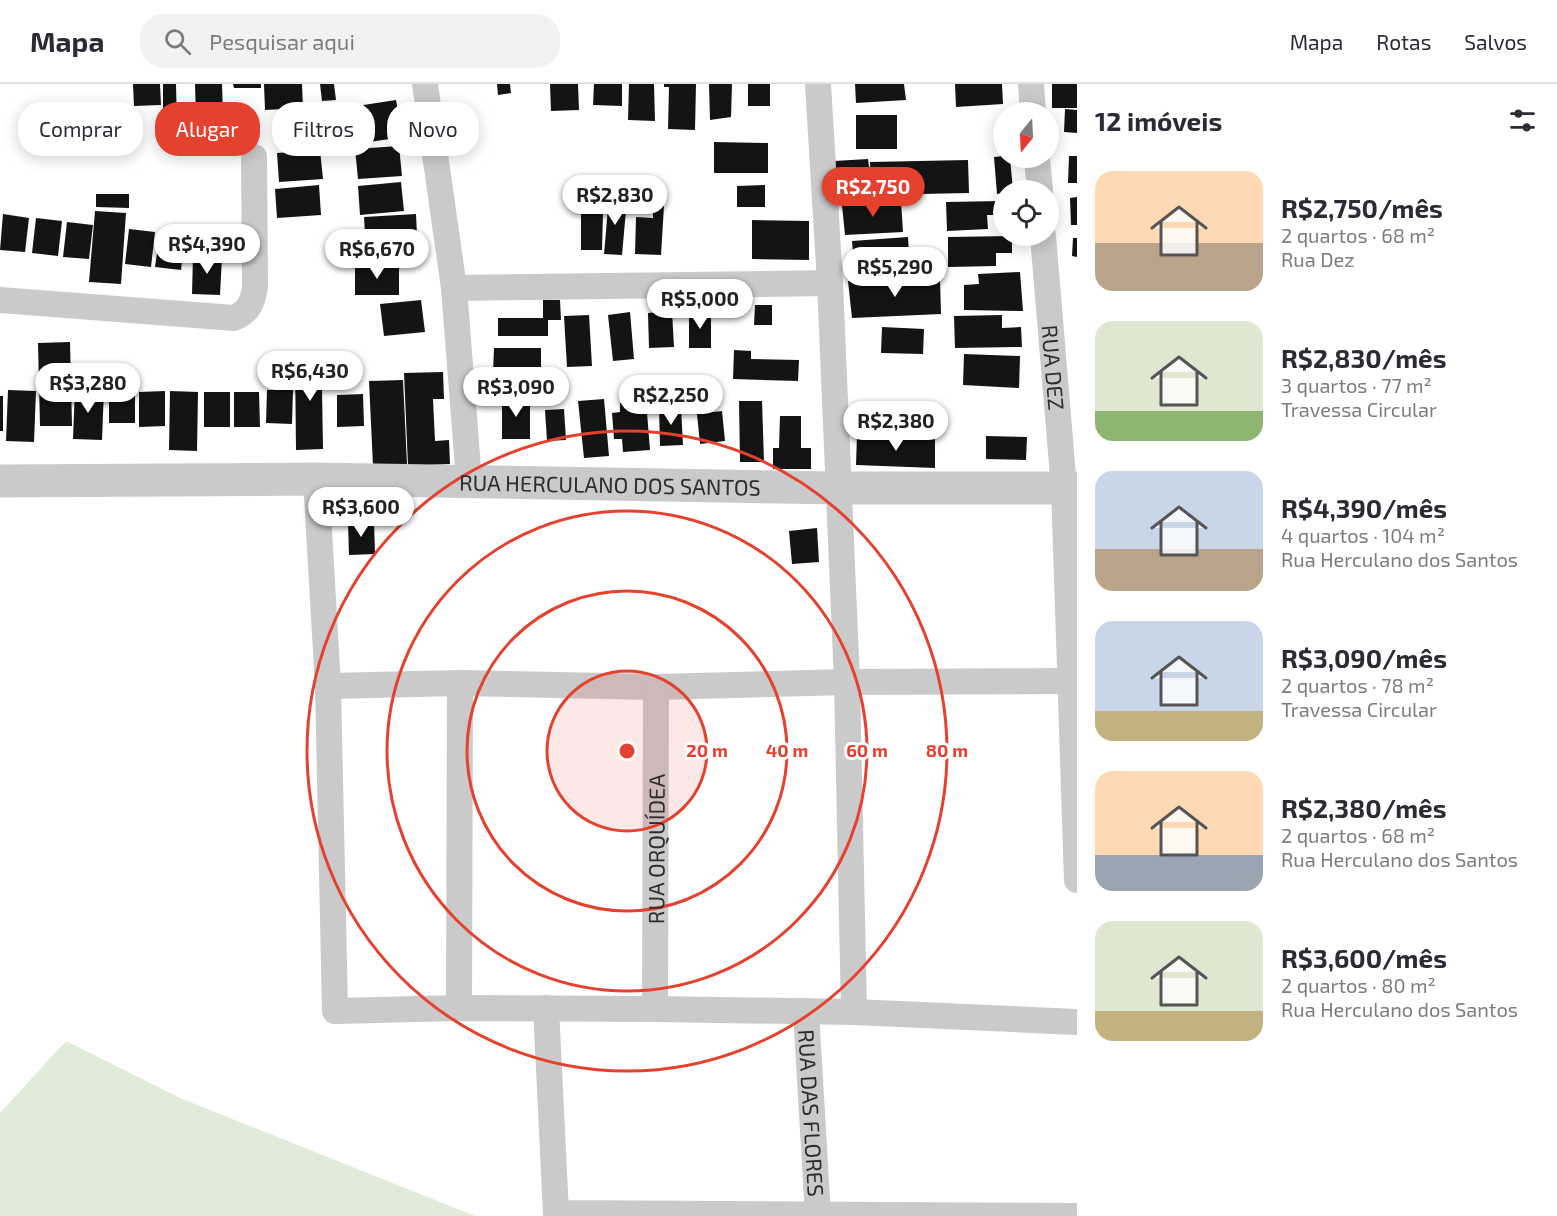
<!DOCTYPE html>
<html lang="pt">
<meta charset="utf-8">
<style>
body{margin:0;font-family:"Exo 2",sans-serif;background:#f2f2f3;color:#2b2b33;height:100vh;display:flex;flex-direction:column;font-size:22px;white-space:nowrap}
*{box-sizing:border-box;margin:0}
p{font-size:20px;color:#7c7c81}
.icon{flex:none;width:33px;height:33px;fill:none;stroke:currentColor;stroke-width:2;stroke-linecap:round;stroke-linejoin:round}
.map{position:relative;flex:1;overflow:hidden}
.side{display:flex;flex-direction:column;background:#fff;width:480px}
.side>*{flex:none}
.banner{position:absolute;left:18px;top:18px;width:570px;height:54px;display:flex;gap:12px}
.needle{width:39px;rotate:198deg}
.fabs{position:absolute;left:993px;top:18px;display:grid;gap:12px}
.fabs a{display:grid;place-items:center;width:66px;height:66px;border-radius:50%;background:#fff;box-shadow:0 3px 15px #0003;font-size:30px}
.price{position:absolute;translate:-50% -51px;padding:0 14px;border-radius:21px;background:#fff;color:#222;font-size:20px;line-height:39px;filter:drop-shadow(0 2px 3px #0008)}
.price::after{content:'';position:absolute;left:50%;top:36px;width:18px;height:14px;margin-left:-9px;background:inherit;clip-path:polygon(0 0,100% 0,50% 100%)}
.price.on{background:#e4422f;color:#fff}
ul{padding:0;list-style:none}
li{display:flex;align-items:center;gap:18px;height:150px;padding:0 18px}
li span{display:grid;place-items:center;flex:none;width:168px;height:120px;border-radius:18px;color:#555}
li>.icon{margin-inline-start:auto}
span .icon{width:72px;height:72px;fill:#fffc;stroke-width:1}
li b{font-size:26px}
h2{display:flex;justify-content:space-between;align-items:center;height:72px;padding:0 18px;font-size:26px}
.chip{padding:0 21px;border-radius:24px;background:#fff;box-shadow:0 3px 15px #0003;font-size:21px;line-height:54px}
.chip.on{background:#e4422f;color:#fff}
header{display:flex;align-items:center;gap:36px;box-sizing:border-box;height:84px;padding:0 30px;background:#fff;border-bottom:2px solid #e1e1e2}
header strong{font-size:28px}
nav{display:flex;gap:33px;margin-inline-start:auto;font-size:21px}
.search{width:420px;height:54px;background:#f2f2f3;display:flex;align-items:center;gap:15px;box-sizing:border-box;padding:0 21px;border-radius:24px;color:#7c7c81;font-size:22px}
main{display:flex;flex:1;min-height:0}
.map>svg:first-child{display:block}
.green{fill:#e0ebda}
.building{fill:#141414}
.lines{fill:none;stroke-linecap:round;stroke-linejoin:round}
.minor{stroke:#cacaca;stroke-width:26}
.tertiary{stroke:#cacaca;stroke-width:33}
.ring{fill:none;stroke:#e4422f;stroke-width:3}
.labels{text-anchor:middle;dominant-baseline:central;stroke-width:6;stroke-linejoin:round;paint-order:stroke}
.street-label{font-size:22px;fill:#2d2d2d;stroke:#fff}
.centre{fill:#e4422f;stroke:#fff;stroke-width:3}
.ring-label{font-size:18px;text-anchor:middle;font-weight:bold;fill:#e4422f;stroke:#fff;stroke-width:6;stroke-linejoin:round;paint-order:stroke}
</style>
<header>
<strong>Mapa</strong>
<div class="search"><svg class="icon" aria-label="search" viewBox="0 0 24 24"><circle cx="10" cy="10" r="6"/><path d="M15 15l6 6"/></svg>Pesquisar aqui</div>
<nav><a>Mapa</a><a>Rotas</a><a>Salvos</a></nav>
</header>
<main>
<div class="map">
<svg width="1077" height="1132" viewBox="0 0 1077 1132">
<rect width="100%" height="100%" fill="#fff"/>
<polygon class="green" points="66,957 180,1014 475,1132 0,1132 0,1029"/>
<g class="building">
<polygon points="133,0 160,0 161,21 134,22"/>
<polygon points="163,0 176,0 177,43 163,43"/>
<polygon points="195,0 222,0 223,32 196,33"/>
<polygon points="233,0 261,0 261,4 234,4"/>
<polygon points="264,0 302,0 303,24 265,26"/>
<polygon points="320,0 334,0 336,16 322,17"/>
<polygon points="497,0 510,0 511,9 498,11"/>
<polygon points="550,0 578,0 579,26 551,27"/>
<polygon points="594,0 622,0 622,22 593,21"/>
<polygon points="629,0 654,0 655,37 628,36"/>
<polygon points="664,0 696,0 695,46 668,45 669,3 664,3"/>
<polygon points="709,0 732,0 731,33 710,36"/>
<rect x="748" y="0" width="22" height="22"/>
<polygon points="855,0 904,0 906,16 856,19"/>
<polygon points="955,0 1002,0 1003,20 956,23"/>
<rect x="1052" y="0" width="25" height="24"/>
<polygon points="396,16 403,53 363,59 357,22"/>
<polygon points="1065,25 1077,26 1077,49 1064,48"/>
<rect x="856" y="31" width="41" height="34"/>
<polygon points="714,58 768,59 768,89 714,89"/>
<polygon points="399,62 402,92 358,95 355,65"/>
<polygon points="320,66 323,95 279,98 277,69"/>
<polygon points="1004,72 1010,74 1013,106 1004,106 1004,109 997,110 994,73"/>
<polygon points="1069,72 1077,72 1077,99 1068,99"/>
<polygon points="868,75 870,90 836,93 834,77"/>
<polygon points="968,76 969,109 871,111 870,78"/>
<polygon points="401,98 404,127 360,131 358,102"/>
<polygon points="319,101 321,131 277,134 275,105"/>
<polygon points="765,101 765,123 737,123 737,102"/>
<polygon points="96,110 129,110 129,124 96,123"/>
<polygon points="609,113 627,115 622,171 604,170"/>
<polygon points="1077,113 1077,141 1071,141 1070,114"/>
<polygon points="901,117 903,148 845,151 842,121"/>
<polygon points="1001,117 1001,131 987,131 988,145 947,147 946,118"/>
<polygon points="653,121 664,122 661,171 635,170 636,133 653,134"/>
<polygon points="95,127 126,129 121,200 89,198"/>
<polygon points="581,129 603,129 602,166 581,166"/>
<polygon points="3,130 29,134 25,168 0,166"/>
<polygon points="416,130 417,151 422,151 422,164 366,168 364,133"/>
<polygon points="36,134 62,137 58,172 32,169"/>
<polygon points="752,136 809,137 809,176 752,175"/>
<polygon points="67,138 93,141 89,175 63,173"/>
<polygon points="129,145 155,148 151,183 125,180"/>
<polygon points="160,148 185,151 181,186 155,183"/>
<polygon points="1012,152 1012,169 996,169 996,182 948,183 948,153"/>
<polygon points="908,153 910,187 855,191 852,157"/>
<polygon points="1073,154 1077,154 1077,173 1072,172"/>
<polygon points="193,172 222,173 220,211 192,210"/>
<rect x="355" y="182" width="44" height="29"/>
<polygon points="1020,188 1023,227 964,226 964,201 979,200 978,190"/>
<polygon points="940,195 941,230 852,234 848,197"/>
<polygon points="421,216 425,248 384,252 380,220"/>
<polygon points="543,216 560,216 561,236 548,236 548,252 498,252 498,234 543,234"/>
<polygon points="755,221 772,221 772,241 754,241"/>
<polygon points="672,227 674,263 649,264 648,229"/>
<polygon points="630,228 634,275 613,277 608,231"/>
<rect x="689" y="229" width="22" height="35"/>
<polygon points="589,231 592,282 567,283 564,232"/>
<polygon points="1002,231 1002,244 1021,243 1022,263 955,264 954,232"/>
<polygon points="882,243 924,245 923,270 881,269"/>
<polygon points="70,258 72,342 40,342 38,259"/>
<polygon points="494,264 541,264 541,289 493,289"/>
<polygon points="734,266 751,267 751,275 799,276 798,297 733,295"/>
<polygon points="964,270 1020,272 1019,304 963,301"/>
<polygon points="295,275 330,275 330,304 322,305 323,365 296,366"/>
<polygon points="443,288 444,315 433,315 435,357 449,356 450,380 408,382 404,289"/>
<polygon points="403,296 407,380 373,382 369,297"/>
<polygon points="75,303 104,305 102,356 73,355"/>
<polygon points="135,303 135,339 109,339 109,304"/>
<polygon points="8,306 36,307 34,358 6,357"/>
<polygon points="267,306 293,306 292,340 266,339"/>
<polygon points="165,307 165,342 139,343 139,308"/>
<polygon points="170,307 198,308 197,367 169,366"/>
<rect x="204" y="308" width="26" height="35"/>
<polygon points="234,308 259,308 260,343 234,343"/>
<polygon points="363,310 364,342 337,343 337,311"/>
<rect x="0" y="312" width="3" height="35"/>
<polygon points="502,313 530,314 530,355 502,355"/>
<polygon points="604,315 609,372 584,374 578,317"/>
<polygon points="646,316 650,366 623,368 622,355 614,355 612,329 620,328 620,319"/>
<polygon points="739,317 762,317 764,378 740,378"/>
<polygon points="659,323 681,323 683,361 660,362"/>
<polygon points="564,325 566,356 547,357 545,326"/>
<polygon points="722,327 725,357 700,360 697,330"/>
<polygon points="780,332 801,332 801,364 811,364 811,385 773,385 773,364 779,364"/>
<polygon points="857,351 935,354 935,384 856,381"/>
<polygon points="986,352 1027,353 1026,376 986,375"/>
<polygon points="348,438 374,438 375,470 349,471"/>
<polygon points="817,444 819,478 792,480 789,447"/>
</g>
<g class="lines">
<g class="minor">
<polyline points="425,0 454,204 469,397"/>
<polyline points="818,0 830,199 847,598 854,928"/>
<polyline points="1031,0 1033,28"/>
<polyline points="1037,74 1040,106"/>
<path id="s1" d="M1043,152L1064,404L1077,796"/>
<polyline points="454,204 830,199"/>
<path d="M0,216L234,234C249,228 253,217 255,203L254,73"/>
<polyline points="316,395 328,602 335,927 459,924 655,925 854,928 1077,938"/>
<polyline points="328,602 460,599 656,603 847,598 1077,597"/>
<polyline points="459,924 460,599"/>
<polyline points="546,924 556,1129 1077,1132"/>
<path id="s2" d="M655,925L656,603"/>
<path id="s3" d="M806,927L818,1132"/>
</g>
<path class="tertiary" id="s4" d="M0,397L316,395L838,404H1077"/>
</g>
<circle cx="627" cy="667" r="80" fill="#e4422f" fill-opacity=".12"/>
<g class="ring">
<circle cx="627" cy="667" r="80"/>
<circle cx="627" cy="667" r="160"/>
<circle cx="627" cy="667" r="240"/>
<circle cx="627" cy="667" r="320"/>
</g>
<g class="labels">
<g class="street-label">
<text stroke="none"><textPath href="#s1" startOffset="132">RUA DEZ</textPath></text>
<text stroke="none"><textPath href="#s4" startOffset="610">RUA HERCULANO DOS SANTOS</textPath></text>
<text stroke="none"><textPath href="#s2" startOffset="160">RUA ORQUÍDEA</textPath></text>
<text stroke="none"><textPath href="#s3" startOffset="102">RUA DAS FLORES</textPath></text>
</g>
</g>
<circle cx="627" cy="667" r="9" class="centre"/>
<g class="ring-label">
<text x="707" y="673">20 m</text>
<text x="787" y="673">40 m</text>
<text x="867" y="673">60 m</text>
<text x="947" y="673">80 m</text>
</g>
</svg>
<div class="fabs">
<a><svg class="needle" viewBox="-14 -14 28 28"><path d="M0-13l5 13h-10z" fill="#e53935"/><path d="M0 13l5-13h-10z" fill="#7c7c81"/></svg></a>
<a><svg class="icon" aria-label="locate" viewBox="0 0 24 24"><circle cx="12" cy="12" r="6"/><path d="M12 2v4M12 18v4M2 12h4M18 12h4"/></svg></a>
</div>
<b class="price on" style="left:873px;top:134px">R$2,750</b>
<b class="price" style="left:615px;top:142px">R$2,830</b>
<b class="price" style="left:207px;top:191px">R$4,390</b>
<b class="price" style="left:377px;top:196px">R$6,670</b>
<b class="price" style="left:895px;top:214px">R$5,290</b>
<b class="price" style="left:700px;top:246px">R$5,000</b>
<b class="price" style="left:310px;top:318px">R$6,430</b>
<b class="price" style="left:88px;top:330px">R$3,280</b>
<b class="price" style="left:516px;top:334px">R$3,090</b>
<b class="price" style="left:671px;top:342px">R$2,250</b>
<b class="price" style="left:896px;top:368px">R$2,380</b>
<b class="price" style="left:361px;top:454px">R$3,600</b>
<div class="banner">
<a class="chip">Comprar</a>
<a class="chip on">Alugar</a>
<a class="chip">Filtros</a>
<a class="chip">Novo</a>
</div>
</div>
<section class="side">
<h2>12 imóveis<svg class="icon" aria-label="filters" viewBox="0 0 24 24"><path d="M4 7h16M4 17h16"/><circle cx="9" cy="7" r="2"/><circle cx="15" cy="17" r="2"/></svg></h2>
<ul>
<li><span style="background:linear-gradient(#ffd9b3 60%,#b9a48a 0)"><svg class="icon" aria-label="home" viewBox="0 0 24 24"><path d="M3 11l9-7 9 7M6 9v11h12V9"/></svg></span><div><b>R$2,750/mês</b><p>2 quartos · 68 m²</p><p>Rua Dez</p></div></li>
<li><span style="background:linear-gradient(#dfe7d0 75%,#8fb573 0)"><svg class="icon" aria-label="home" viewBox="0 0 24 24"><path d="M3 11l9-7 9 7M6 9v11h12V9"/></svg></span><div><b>R$2,830/mês</b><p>3 quartos · 77 m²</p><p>Travessa Circular</p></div></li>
<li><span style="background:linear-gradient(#c9d6e8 65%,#b9a48a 0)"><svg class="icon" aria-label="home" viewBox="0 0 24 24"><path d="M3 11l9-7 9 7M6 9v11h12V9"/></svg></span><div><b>R$4,390/mês</b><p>4 quartos · 104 m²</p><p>Rua Herculano dos Santos</p></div></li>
<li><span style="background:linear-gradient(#c9d6e8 75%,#c2b280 0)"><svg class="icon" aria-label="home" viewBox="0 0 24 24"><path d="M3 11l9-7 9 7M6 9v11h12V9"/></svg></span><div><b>R$3,090/mês</b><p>2 quartos · 78 m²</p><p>Travessa Circular</p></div></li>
<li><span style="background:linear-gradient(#ffd9b3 70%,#9aa5b1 0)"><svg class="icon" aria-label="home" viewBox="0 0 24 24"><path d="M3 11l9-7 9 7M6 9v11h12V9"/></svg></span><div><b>R$2,380/mês</b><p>2 quartos · 68 m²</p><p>Rua Herculano dos Santos</p></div></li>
<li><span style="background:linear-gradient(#dfe7d0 75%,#c2b280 0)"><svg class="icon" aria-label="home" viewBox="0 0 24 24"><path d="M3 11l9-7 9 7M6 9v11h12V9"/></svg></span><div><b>R$3,600/mês</b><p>2 quartos · 80 m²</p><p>Rua Herculano dos Santos</p></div></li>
</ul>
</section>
</main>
